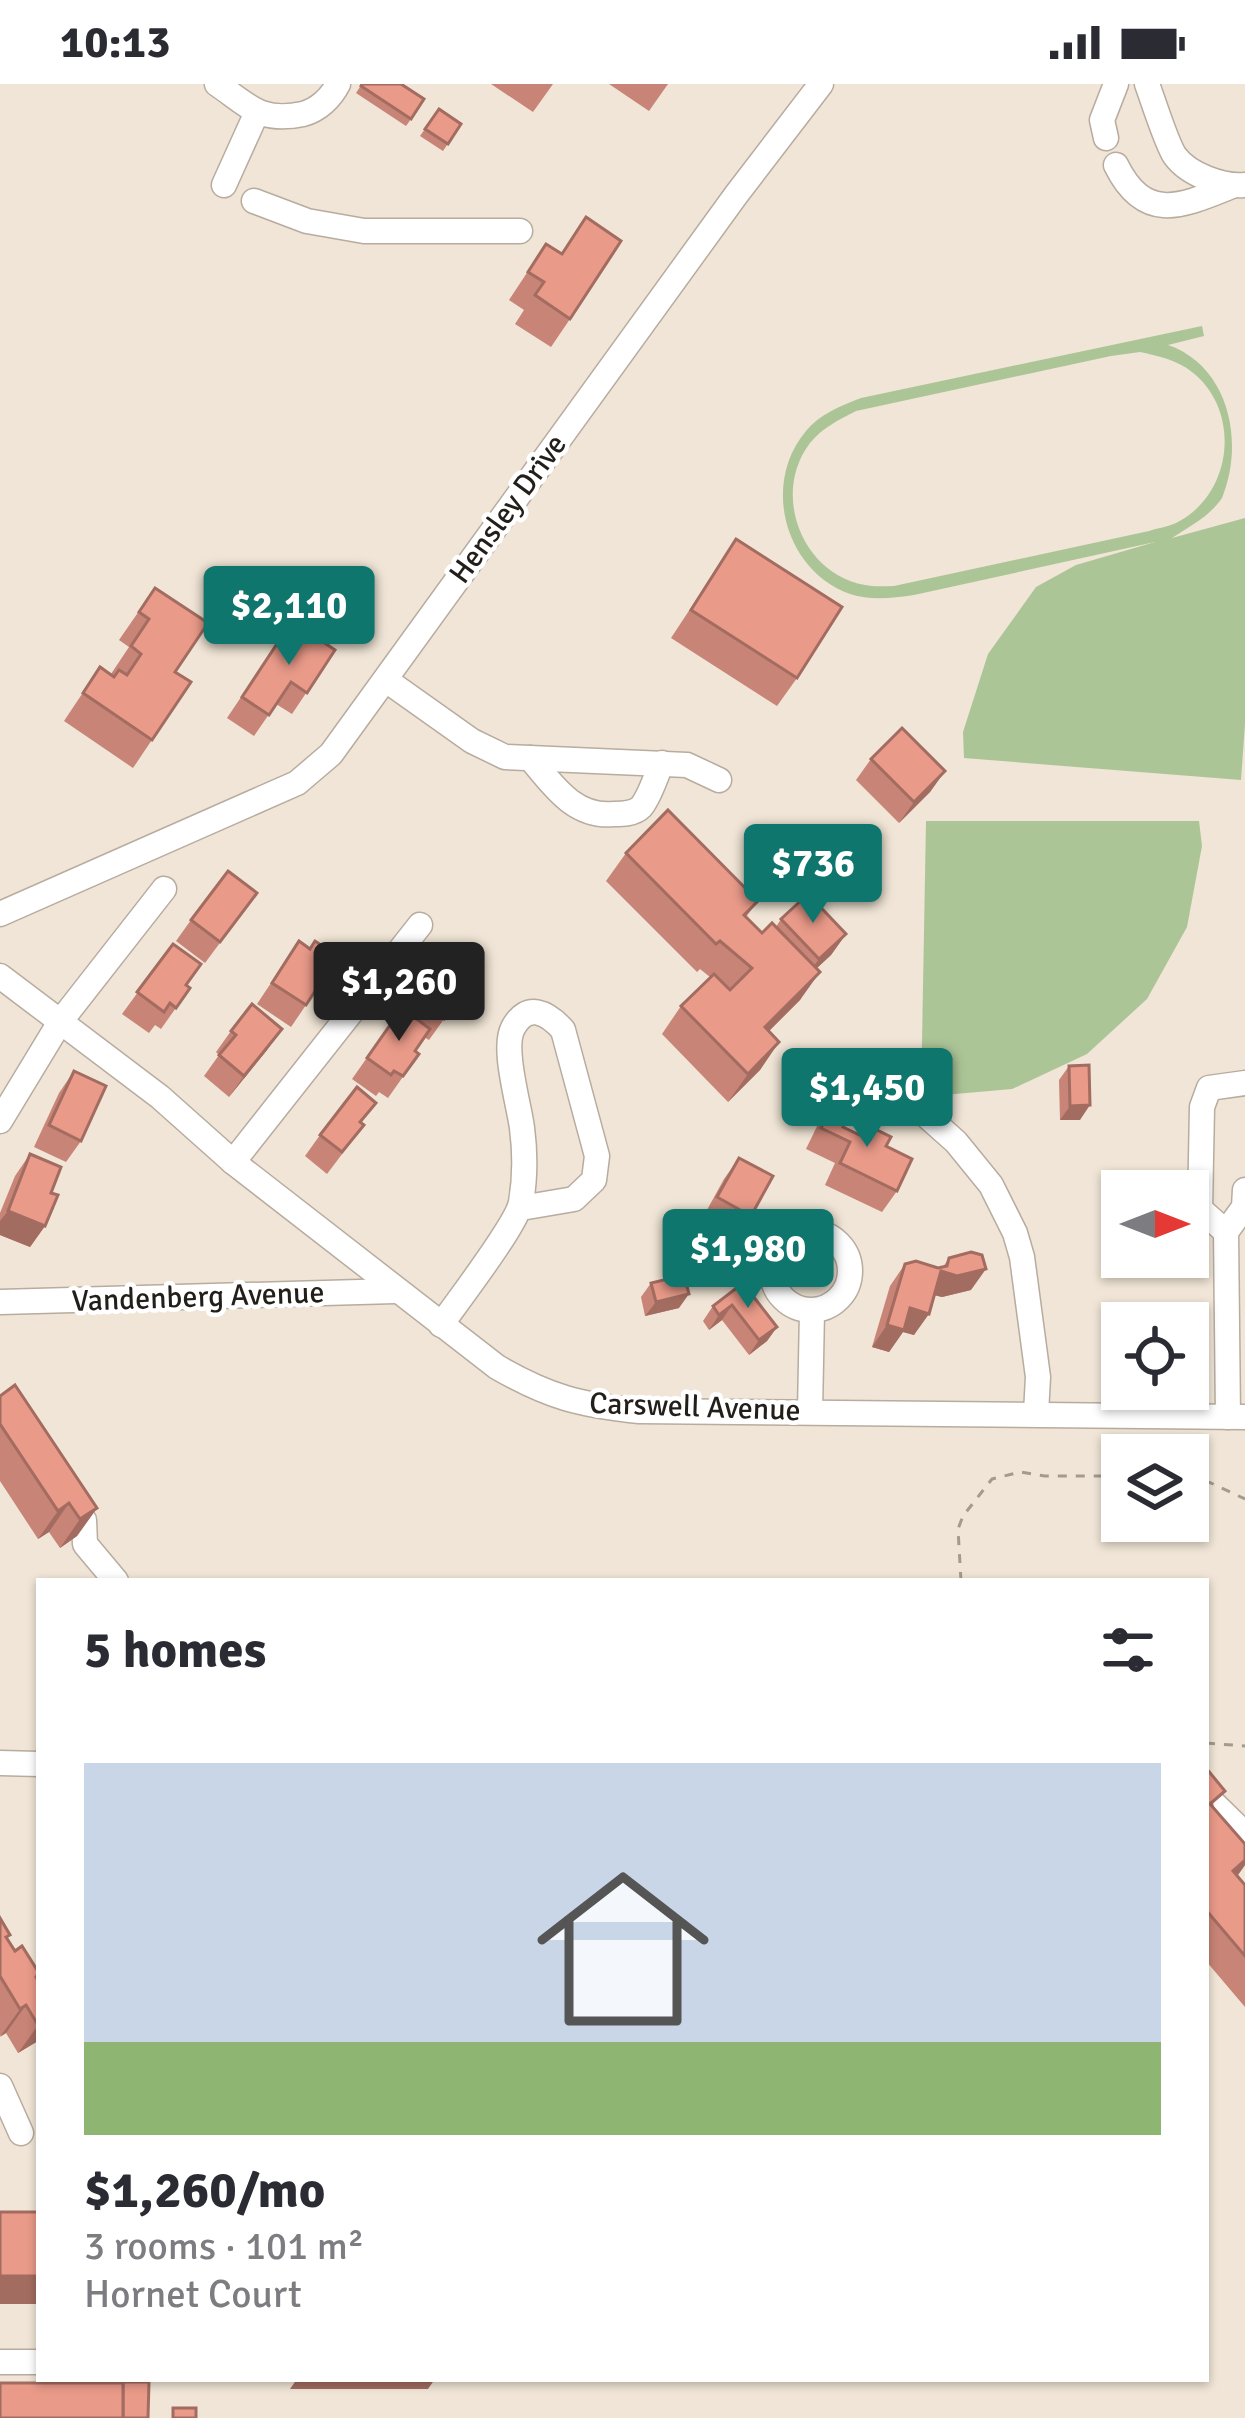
<!DOCTYPE html>
<meta charset="utf-8">
<style>
body{margin:0;font-family:Signika,sans-serif;background:#f7f7f7;color:#2b2b33;height:100vh;display:flex;flex-direction:column;font-size:45px;white-space:nowrap}
*{box-sizing:border-box;margin:0}
p{font-size:39px;color:#7c7c81}
.icon{flex:none;width:66px;height:66px;fill:none;stroke:currentColor;stroke-width:2;stroke-linecap:round;stroke-linejoin:round}
.map{position:relative;flex:1;overflow:hidden}
.panel{position:absolute;left:36px;top:1494px;width:1173px;height:804px;display:flex;flex-direction:column;background:#fff;border-radius:0px;box-shadow:0 3px 9px #0004}
.panel>*{flex:none}
.needle{width:78px;rotate:90deg}
.controls{position:absolute;left:1101px;top:1086px;display:grid;gap:24px}
.controls a{display:grid;place-items:center;width:108px;height:108px;border-radius:0px;background:#fff;box-shadow:0 3px 9px #0004;font-size:60px}
.price{position:absolute;translate:-50% -102px;padding:0 27px;border-radius:12px;background:#0f766e;color:#fff;font-size:39px;line-height:78px;filter:drop-shadow(0 3px 6px #0008)}
.price::after{content:'';position:absolute;left:50%;top:72px;width:36px;height:27px;margin-left:-18px;background:inherit;clip-path:polygon(0 0,100% 0,50% 100%)}
.price.active{background:#222;color:#fff}
ul{padding:0;list-style:none}
li{display:grid;align-content:center;gap:24px;height:636px;padding:0 48px}
li+li{border-top:3px solid #e1e1e2}
li span{display:grid;place-items:center;height:372px;border-radius:0px;color:#555}
li>.icon{margin-inline-start:auto}
span .icon{width:216px;height:216px;fill:#fffc;stroke-width:1}
li b{font-size:51px}
h2{display:flex;justify-content:space-between;align-items:center;height:144px;padding:0 48px;font-size:51px}
.status{display:flex;justify-content:space-between;align-items:center;height:84px;padding:0 60px;background:#fff;direction:ltr}
.status svg{height:33px;fill:currentColor}
.map>svg:first-child{display:block}
.green{fill:#acc597;fill-rule:evenodd}
.lines{fill:none;stroke-linecap:round;stroke-linejoin:round}
.minor-casing{stroke:#b7ac9f;stroke-width:27}
.path{stroke:#a39b8f;stroke-width:3;stroke-dasharray:9 9;stroke-linecap:butt}
.minor{stroke:#fff;stroke-width:24}
.wall{fill:#c88476}
.shaded-wall{fill:#a36c60}
.building{fill:#e99a89;stroke:#a36c60;stroke-width:3}
.labels{text-anchor:middle;dominant-baseline:central;stroke-width:9;stroke-linejoin:round;paint-order:stroke}
.street-label{font-size:30px;fill:#221e19;stroke:#fff}
</style>
<div class="status"><b>10:13</b><svg viewBox="0 0 49 12"><path d="M0 12V9h3v3zM5 12V6h3v6zM10 12V3h3v9zM15 12V0h3v12zM26 1h20v11H26zM47 4h2v5h-2z"/></svg></div>
<div class="map">
<svg width="1245" height="2334" viewBox="0 0 1245 2334">
<rect width="100%" height="100%" fill="#f0e5d6"/>
<g class="green">
<path d="M1202,242L1204,252L1168,261C1229,282 1245,358 1222,414C1209,433 1190,442 1172,454L1245,434V640L1241,696L964,674L963,648L988,570L1036,503L1076,481L1155,458L914,511C893,514 871,517 850,510C785,487 761,400 806,347C820,330 840,322 861,314ZM1140,268C1159,272 1177,276 1192,288C1242,327 1233,411 1176,439C1168,443 1157,444 1149,447L894,502C884,502 874,503 865,501C802,490 771,410 810,359C823,343 839,336 856,327L1111,272Z"/>
<polygon points="926,737 1199,737 1202,762 1187,843 1147,915 1087,970 1012,1005 921,1013"/>
</g>
<g class="lines">
<defs>
<g id="minor">
<path d="M217,0C249,22 261,39 303,30C318,26 331,14 338,0"/>
<path d="M1147,0C1153,16 1167,61 1175,72C1189,91 1223,103 1245,101"/>
<polyline points="1106,54 1102,36 1116,0"/>
<path d="M1116,81C1145,140 1182,122 1232,102"/>
<polyline points="224,101 257,28"/>
<polyline points="254,117 307,137 364,147 520,147"/>
<polyline points="386,596 472,657 505,673 687,681 719,696"/>
<path d="M530,674C553,701 574,734 614,730C622,730 634,730 641,723C650,713 656,691 662,679"/>
<polyline points="0,830 297,699 331,670 736,111 821,0"/>
<path d="M0,892L160,1013L233,1078L497,1283C549,1313 580,1321 639,1327L1245,1333"/>
<polyline points="842,992 869,997 919,1025 956,1058 991,1101 1015,1149 1022,1173 1038,1293 1036,1329"/>
<polyline points="0,1037 60,938 164,805"/>
<polyline points="233,1078 420,841"/>
<circle cx="811" cy="1187" r="39"/>
<polyline points="1226,1148 1200,1125 1202,1023 1209,1004 1245,999"/>
<polyline points="0,1218 395,1207"/>
<path d="M441,1241C457,1218 518,1139 521,1118C525,1095 525,1067 522,1044C519,1020 502,964 513,944C527,917 548,929 563,946L597,1072L594,1096L574,1115L521,1124"/>
<polyline points="810,1328 812,1227"/>
<polyline points="1228,1333 1226,1148 1244,1123 1245,1106"/>
<polyline points="66,1414 84,1436 85,1460 116,1497"/>
<polyline points="0,1679 39,1680"/>
<polyline points="1206,1712 1245,1750"/>
<polyline points="0,2002 21,2049"/>
<polyline points="0,2278 39,2278"/>
</g>
</defs>
<use href="#minor" class="minor-casing"/>
<g class="path">
<polyline points="1188,1392 1211,1399 1245,1415"/>
<polyline points="961,1497 958,1445 963,1432 992,1395 1020,1388 1045,1392 1122,1392"/>
<polyline points="1206,1659 1245,1662"/>
</g>
<use href="#minor" class="minor"/>
</g>
<g class="wall">
<polygon points="362,0 411,35 406,42 356,9"/>
<polygon points="491,0 553,0 533,28"/>
<polygon points="609,0 668,0 649,27"/>
<polygon points="439,25 461,40 443,67 420,52"/>
<polygon points="586,133 570,235 551,263 515,240 524,226 509,216 546,160 561,170"/>
<polygon points="736,455 797,594 777,622 671,554"/>
<polygon points="155,504 175,588 191,598 133,684 64,637 100,583 111,590 129,563 119,556"/>
<polygon points="292,537 335,566 292,630 276,620 254,652 227,634"/>
<polygon points="871,675 945,687 930,708 899,739 856,696"/>
<polygon points="626,769 758,817 746,833 762,849 776,843 781,835 846,850 831,871 817,884 800,916 769,947 779,958 760,986 728,1018 662,950 681,922 710,893 700,885 697,888 606,797"/>
<polygon points="257,809 205,879 176,857 191,836"/>
<polygon points="299,857 306,921 291,943 257,920"/>
<polygon points="173,860 186,901 190,904 161,945 155,941 149,949 122,930"/>
<polygon points="442,865 444,935 429,956 424,953 415,966 419,970 388,1014 379,1008 376,1012 352,995 402,924 404,926 427,886"/>
<polygon points="231,947 267,966 229,1013 204,992 219,971 216,968"/>
<polygon points="1069,982 1080,1036 1060,1036 1059,996"/>
<polygon points="74,987 81,1057 66,1078 34,1063 59,1009"/>
<polygon points="836,1013 843,1043 868,1055 875,1045 886,1062 897,1107 882,1128 825,1101 835,1079 806,1065 821,1034"/>
<polygon points="362,1039 364,1041 327,1090 305,1072 320,1051"/>
<polygon points="30,1070 51,1109 45,1142 30,1163 0,1151 0,1129 15,1092"/>
<polygon points="739,1074 751,1132 736,1153 702,1135 724,1095"/>
<polygon points="949,1174 971,1206 942,1213 934,1211 914,1251 903,1248 889,1268 872,1263 890,1202 905,1180 938,1184 943,1183"/>
<polygon points="651,1199 679,1224 645,1232 641,1213"/>
<polygon points="743,1199 777,1243 767,1257 749,1271 722,1236 709,1246 703,1237 713,1222"/>
<polygon points="0,1312 97,1424 77,1452 60,1464 49,1448 38,1455 0,1397"/>
<polygon points="1206,1684 1214,1723 1245,1760 1245,1781 1237,1792 1245,1801 1245,1923 1206,1877"/>
<polygon points="0,1834 10,1851 7,1855 15,1867 39,1892 37,1895 38,1957 18,1969 6,1949 0,1952"/>
</g>
<g class="shaded-wall">
<polygon points="945,687 930,708 899,739 914,718"/>
<polygon points="846,850 831,871 804,896 819,875"/>
<polygon points="820,888 800,916 745,971 765,943"/>
<polygon points="282,945 267,966 229,1013 244,992"/>
<polygon points="779,958 760,986 728,1018 748,990"/>
<polygon points="1090,1021 1080,1036 1060,1036 1070,1022"/>
<polygon points="8,1127 45,1142 30,1163 0,1151 0,1137"/>
<polygon points="986,1185 971,1206 942,1213 926,1209 941,1187"/>
<polygon points="689,1210 679,1224 645,1232 656,1218"/>
<polygon points="732,1221 722,1236 709,1246 719,1231"/>
<polygon points="910,1224 929,1230 914,1251 903,1248 889,1268 872,1263 887,1241"/>
<polygon points="777,1243 767,1257 749,1271 759,1256"/>
<polygon points="69,1419 49,1448 38,1455 58,1427"/>
<polygon points="97,1424 77,1452 60,1464 80,1435"/>
<polygon points="1245,1776 1245,1781 1233,1798 1233,1787"/>
<polygon points="26,1921 6,1949 0,1953 20,1925"/>
<polygon points="39,1940 38,1957 18,1969"/>
<rect x="0" y="2192" width="39" height="28"/>
<polygon points="297,2295 435,2295 428,2305 290,2305"/>
</g>
<g class="building">
<polygon points="362,0 401,0 424,15 411,35 361,2"/>
<polygon points="439,25 461,40 448,60 425,45"/>
<polygon points="586,133 621,157 570,235 535,211 544,198 528,188 546,160 562,170"/>
<polygon points="736,455 842,523 797,594 691,526"/>
<polygon points="155,504 208,539 175,588 191,598 152,656 83,609 100,583 114,593 119,586 127,591 141,570 131,562 149,535 139,528"/>
<polygon points="292,537 335,566 307,609 291,598 269,631 242,613"/>
<polygon points="902,644 945,687 914,718 871,675"/>
<polygon points="668,726 758,817 744,831 762,849 772,839 820,888 765,943 779,958 748,990 681,922 714,890 730,906 752,884 720,857 716,860 626,769"/>
<polygon points="228,787 257,809 220,858 191,836"/>
<polygon points="808,810 846,850 819,875 781,835"/>
<polygon points="299,857 310,865 315,857 338,872 306,921 272,899"/>
<polygon points="173,860 201,880 186,901 190,904 176,924 170,919 164,928 137,908"/>
<polygon points="442,865 474,883 444,935 413,917"/>
<polygon points="252,920 282,945 244,992 219,971 236,951 231,947"/>
<polygon points="402,924 430,945 415,967 419,970 403,992 394,987 391,991 367,974"/>
<polygon points="1089,981 1090,1021 1070,1022 1069,982"/>
<polygon points="74,987 106,1002 81,1057 49,1041"/>
<polygon points="357,1003 376,1019 360,1038 364,1041 342,1068 320,1051"/>
<polygon points="836,1013 853,1021 843,1043 870,1056 875,1045 891,1053 886,1062 912,1075 897,1107 840,1079 850,1058 821,1044"/>
<polygon points="30,1070 61,1083 51,1109 58,1111 45,1142 8,1127"/>
<polygon points="739,1074 773,1092 751,1132 717,1113"/>
<polygon points="971,1168 982,1171 986,1185 957,1192 941,1187 929,1230 910,1224 904,1246 887,1241 905,1180 916,1177 938,1184 947,1182 949,1174"/>
<polygon points="684,1191 689,1210 656,1218 651,1199"/>
<polygon points="743,1199 777,1243 759,1256 732,1221 719,1231 713,1222"/>
<polygon points="15,1301 97,1424 80,1435 69,1419 58,1427 0,1340 0,1312"/>
<polygon points="1206,1684 1225,1707 1210,1720 1245,1760 1245,1776 1233,1787 1245,1801 1245,1872 1206,1826"/>
<polygon points="0,1834 10,1851 6,1853 15,1867 22,1862 39,1889 36,1893 39,1899 38,1941 26,1921 20,1925 0,1892"/>
<rect x="0" y="2128" width="39" height="64"/>
<polygon points="121,2298 149,2298 148,2334 123,2334 123,2299"/>
<rect x="0" y="2299" width="123" height="35"/>
<rect x="173" y="2324" width="23" height="10"/>
</g>
<g class="labels">
<g class="street-label">
<text transform="translate(508 425) rotate(-54)">Hensley Drive</text>
<text transform="translate(198 1213) rotate(-2)">Vandenberg Avenue</text>
<text transform="translate(695 1323) rotate(2)">Carswell Avenue</text>
</g>
</g>
</svg>
<div class="controls">
<a><svg class="needle" viewBox="-14 -14 28 28"><path d="M0-13l5 13h-10z" fill="#e53935"/><path d="M0 13l5-13h-10z" fill="#7c7c81"/></svg></a>
<a><svg class="icon" aria-label="locate" viewBox="0 0 24 24"><circle cx="12" cy="12" r="6"/><path d="M12 2v4M12 18v4M2 12h4M18 12h4"/></svg></a>
<a><svg class="icon" aria-label="layers" viewBox="0 0 24 24"><path d="M12 4l9 5-9 5-9-5zM3 14l9 5 9-5"/></svg></a>
</div>
<b class="price" style="left:289px;top:584px">$2,110</b>
<b class="price" style="left:813px;top:842px">$736</b>
<b class="price active" style="left:399px;top:960px">$1,260</b>
<b class="price" style="left:867px;top:1066px">$1,450</b>
<b class="price" style="left:748px;top:1227px">$1,980</b>
<section class="panel">
<h2>5 homes<svg class="icon" aria-label="filters" viewBox="0 0 24 24"><path d="M4 7h16M4 17h16"/><circle cx="9" cy="7" r="2"/><circle cx="15" cy="17" r="2"/></svg></h2>
<ul>
<li><span style="background:linear-gradient(#c9d6e8 75%,#8fb573 0)"><svg class="icon" aria-label="home" viewBox="0 0 24 24"><path d="M3 11l9-7 9 7M6 9v11h12V9"/></svg></span><div><b>$1,260/mo</b><p>3 rooms · 101 m²</p><p>Hornet Court</p></div></li>
</ul>
</section>
</div>
